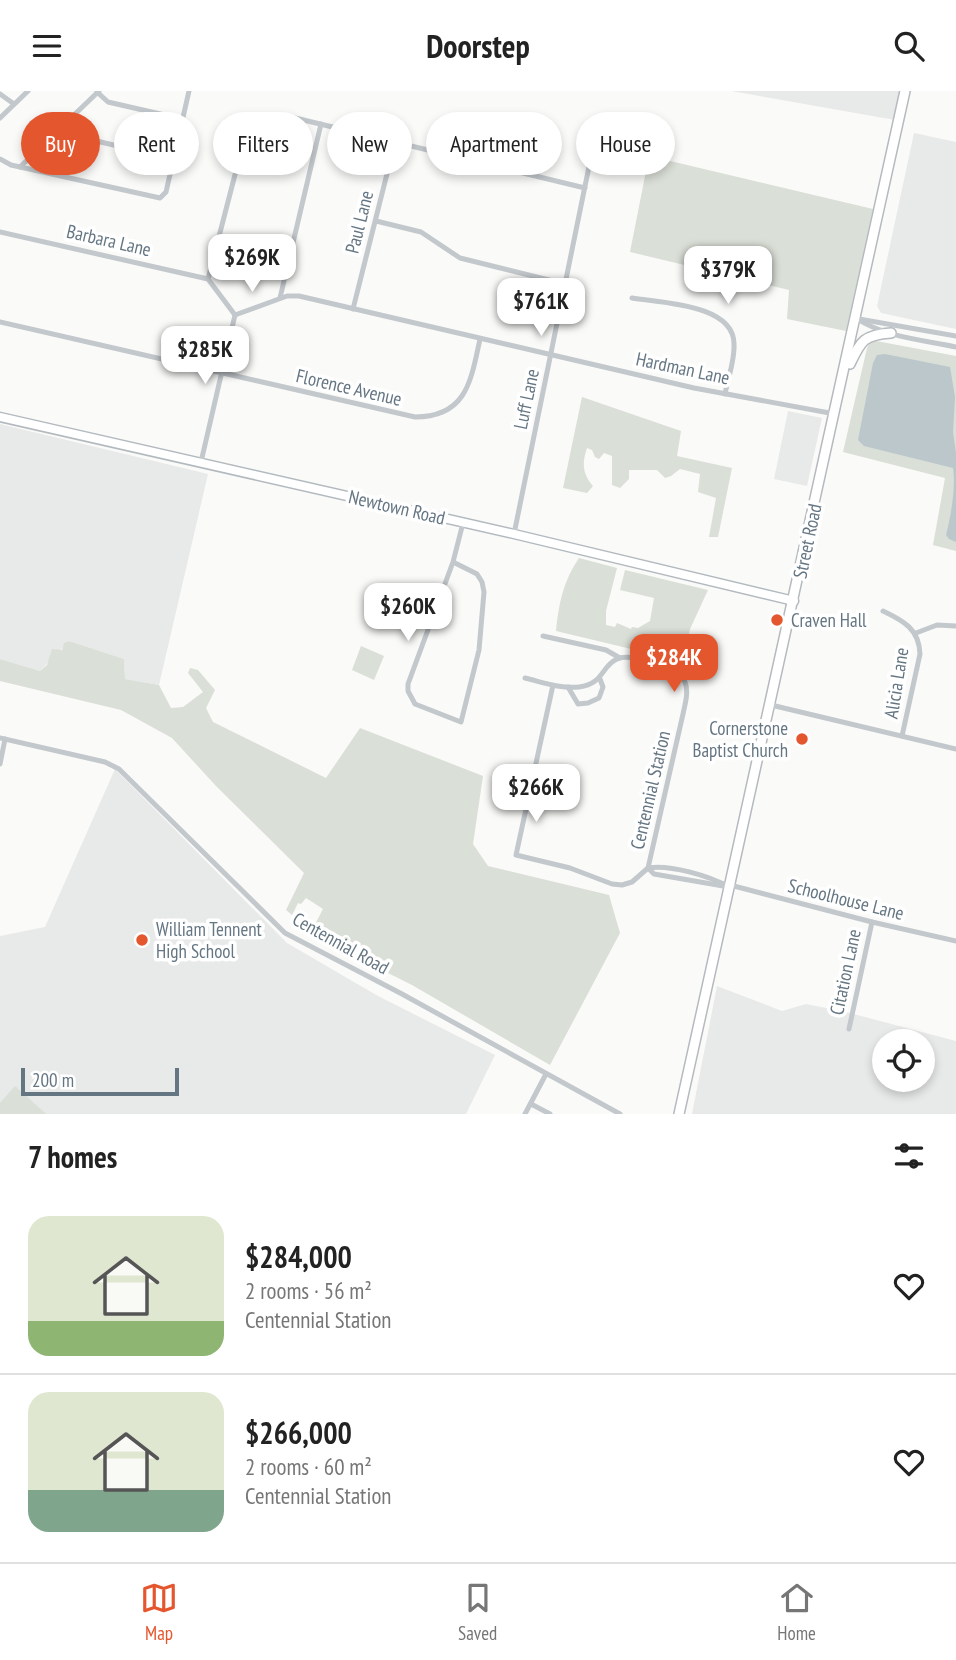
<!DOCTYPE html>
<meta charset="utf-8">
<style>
body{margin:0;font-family:"PT Sans Narrow",sans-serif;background:#f2f2f2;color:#222;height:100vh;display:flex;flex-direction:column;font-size:26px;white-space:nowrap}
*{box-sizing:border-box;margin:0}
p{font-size:23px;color:#767676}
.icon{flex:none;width:38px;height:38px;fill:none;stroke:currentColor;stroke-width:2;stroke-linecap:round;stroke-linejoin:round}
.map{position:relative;height:1023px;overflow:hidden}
.side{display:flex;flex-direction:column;background:#fff;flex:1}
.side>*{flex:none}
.guide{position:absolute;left:21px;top:21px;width:915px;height:63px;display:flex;gap:14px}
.buttons{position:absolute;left:872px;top:938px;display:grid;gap:14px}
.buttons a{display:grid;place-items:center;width:63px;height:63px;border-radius:50%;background:#fff;box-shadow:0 4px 10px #0003;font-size:35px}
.scale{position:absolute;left:21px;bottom:18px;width:158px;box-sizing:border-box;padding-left:7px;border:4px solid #657683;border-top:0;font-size:19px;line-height:24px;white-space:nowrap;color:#657683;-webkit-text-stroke:5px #fff;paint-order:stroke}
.price{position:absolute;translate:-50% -60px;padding:0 16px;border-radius:14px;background:#fff;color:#222;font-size:23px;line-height:46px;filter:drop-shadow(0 2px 4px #0008)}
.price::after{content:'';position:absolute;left:50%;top:42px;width:21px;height:16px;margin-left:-10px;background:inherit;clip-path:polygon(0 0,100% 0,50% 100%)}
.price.current{background:#e4572e;color:#fff}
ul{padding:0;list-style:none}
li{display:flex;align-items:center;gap:21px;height:175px;padding:0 28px}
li+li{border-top:2px solid #e0e0e0}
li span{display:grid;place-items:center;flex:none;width:196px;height:140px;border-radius:21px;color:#555}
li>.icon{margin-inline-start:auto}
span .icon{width:84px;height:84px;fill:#fffc;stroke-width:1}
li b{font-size:30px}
h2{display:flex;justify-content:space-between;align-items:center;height:84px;padding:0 28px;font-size:30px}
.chip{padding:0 24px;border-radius:32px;background:#fff;box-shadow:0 4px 10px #0003;font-size:24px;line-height:63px}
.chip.current{background:#e4572e;color:#fff}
header{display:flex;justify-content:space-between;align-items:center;height:91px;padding:0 28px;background:#fff;font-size:32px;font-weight:600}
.tabs{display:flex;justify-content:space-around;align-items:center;height:98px;border-top:2px solid #e0e0e0;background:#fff;font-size:19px;color:#767676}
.tabs a{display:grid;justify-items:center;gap:4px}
.tabs .current{color:#e4572e}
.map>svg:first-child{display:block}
.built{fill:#e8e9e9;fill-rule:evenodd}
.green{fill:#dadfd7}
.water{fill:#bbc7cb}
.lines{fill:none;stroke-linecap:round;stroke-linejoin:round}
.secondary-casing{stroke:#b3babf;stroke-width:11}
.primary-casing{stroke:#b5babe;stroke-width:12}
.street{stroke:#c3c8cc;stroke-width:5}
.secondary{stroke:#fff;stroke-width:8}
.primary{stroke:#fff;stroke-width:9}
.poi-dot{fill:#e4572e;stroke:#fff;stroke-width:2.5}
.labels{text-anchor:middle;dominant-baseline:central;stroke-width:7;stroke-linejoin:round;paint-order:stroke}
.street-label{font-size:19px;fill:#657683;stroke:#fff}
.poi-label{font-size:19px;fill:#657683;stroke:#fff;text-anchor:start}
</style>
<header><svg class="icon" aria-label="menu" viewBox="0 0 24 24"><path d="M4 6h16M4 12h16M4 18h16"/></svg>Doorstep<svg class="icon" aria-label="search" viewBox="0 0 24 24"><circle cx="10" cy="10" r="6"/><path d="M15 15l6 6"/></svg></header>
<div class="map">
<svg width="956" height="1023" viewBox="0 0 956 1023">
<rect width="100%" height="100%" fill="#fafaf8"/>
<g class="built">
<polygon points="731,0 901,0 895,29"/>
<polygon points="914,42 956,51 956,238 881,222 877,215"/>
<polygon points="788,320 822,327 807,395 774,388"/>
<polygon points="0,333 208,383 159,594 125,588 124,568 69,550 40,580 0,568"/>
<polygon points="115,678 287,852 378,905 495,964 466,1023 0,1023 0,845 45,836"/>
<path d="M717,895L782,920L806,913L846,921L956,950V1023H692ZM884,950H922V989H884Z"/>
</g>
<g class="green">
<polygon points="649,65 873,118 846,240 787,228 789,199 630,161"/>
<polygon points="871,249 956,265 956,460 933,454 945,387 843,361 867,257"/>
<path d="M582,306L681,340L677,365L732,377L718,446H709L716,407L698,401L700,383L680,378L671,385L665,387L657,379H629V388L620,397L612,394V365L604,362L599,368L595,366L592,359L587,357C582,371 582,383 593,395L587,402L563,397Z"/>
<path d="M579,467L617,477L606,520V534L615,536L617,532L631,538L632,536L638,537L650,530L654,507L620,499L625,479L708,499L690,538L685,563L673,568L556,540C559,512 563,491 579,467Z"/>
<polygon points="69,550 124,568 125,588 159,594 171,617 183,616 203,601 188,582 190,577 198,579 215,599 206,617 213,631 326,687 360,637 483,685 473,753 488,775 609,804 620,842 550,974 412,894 310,843 323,818 306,807 301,813 298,812 292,824 286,819 304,782 216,695 172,647 121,619 0,590 0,568 40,580 47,574 52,558 62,559 64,552"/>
<polygon points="361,555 384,565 374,589 352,579"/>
<polygon points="15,995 46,1023 0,1023 0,1012"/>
</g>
<path class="water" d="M885,263L950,276L955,306L953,341L956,362V451L949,448L946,444C951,425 956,396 953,377L864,355L858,349L873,272L877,264Z"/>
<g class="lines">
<defs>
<polyline id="secondary" points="0,326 514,443 794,510"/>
<g id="primary">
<path d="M850,273C861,250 863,244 891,242"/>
<polyline points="679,1023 905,0"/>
</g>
</defs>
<use href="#secondary" class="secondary-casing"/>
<use href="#primary" class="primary-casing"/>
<g class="street">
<polyline points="97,1 108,11 182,28"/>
<polyline points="0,3 14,13"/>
<polyline points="0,27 28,0"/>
<polyline points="61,36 71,44 173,68"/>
<polyline points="0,68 11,74 160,107 166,101 189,0"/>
<polyline points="20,76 99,0"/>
<polyline points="376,130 421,141 460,167 565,193"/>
<polyline points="0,141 208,188 235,224"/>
<path d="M208,188L245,45C253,28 270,21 287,25L585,97"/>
<polyline points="280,207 321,33"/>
<path d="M632,207C661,212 734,213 734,253C735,269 728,287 725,303"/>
<polyline points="353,218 395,51"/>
<polyline points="235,224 287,205 299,205 694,297 835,323"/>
<path d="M856,227C884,246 923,249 956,256"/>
<polyline points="859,228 956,245"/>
<path d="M0,231L415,326C467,326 471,289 480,248"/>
<polyline points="201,371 235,224"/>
<polyline points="514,443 593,56"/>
<polyline points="453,471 477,483 482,491 484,501 479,559 461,631 415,613 408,600 408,593 453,471 463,432"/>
<path d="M883,520C904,530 919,538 920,563L902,645"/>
<polyline points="916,542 937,534 956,535"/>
<polyline points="543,545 606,559 620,567"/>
<path d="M525,587C542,591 560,598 579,596C604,593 601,575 617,568C630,561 680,576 685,591C689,601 685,613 683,623L648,777L632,791L622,794L612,793L570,777L516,764L553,594"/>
<polyline points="568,596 578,613 588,612 599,607 603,596 600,588"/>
<polyline points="771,614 956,658"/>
<polyline points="0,647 105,671 119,678 285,842 402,903 620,1023"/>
<polyline points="0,673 5,648"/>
<path d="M648,777C669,773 710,785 729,796"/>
<polyline points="648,777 654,783 729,796"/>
<polyline points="730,794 872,831 956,850"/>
<polyline points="849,938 872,831"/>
<polyline points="531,1013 550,1023"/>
<polyline points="525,1023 546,983"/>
</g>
<use href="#secondary" class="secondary"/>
<use href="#primary" class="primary"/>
</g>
<g class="poi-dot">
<circle cx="777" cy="529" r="7"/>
<circle cx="802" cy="648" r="7"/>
<circle cx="142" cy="849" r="7"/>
</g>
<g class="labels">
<g class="street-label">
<text transform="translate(359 131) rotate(-76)">Paul Lane</text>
<text transform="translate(109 149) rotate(13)">Barbara Lane</text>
<text transform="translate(683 277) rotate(12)">Hardman Lane</text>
<text transform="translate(349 296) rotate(13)">Florence Avenue</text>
<text transform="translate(526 308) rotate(-78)">Luff Lane</text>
<text transform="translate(397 416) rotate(13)">Newtown Road</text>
<text transform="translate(807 450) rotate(-78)">Street Road</text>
<text transform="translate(896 592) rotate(-81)">Alicia Lane</text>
<text transform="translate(650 699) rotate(-77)">Centennial Station</text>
<text transform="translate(846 808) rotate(14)">Schoolhouse Lane</text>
<text transform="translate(341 852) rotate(29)">Centennial Road</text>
<text transform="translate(845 881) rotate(-78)">Citation Lane</text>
</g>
<g class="poi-label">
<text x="791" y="529">Craven Hall</text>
<text x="788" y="637" text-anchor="end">Cornerstone<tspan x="788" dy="22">Baptist Church</tspan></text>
<text x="156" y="838">William Tennent<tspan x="156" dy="22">High School</tspan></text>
</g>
</g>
</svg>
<div class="buttons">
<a><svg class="icon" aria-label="locate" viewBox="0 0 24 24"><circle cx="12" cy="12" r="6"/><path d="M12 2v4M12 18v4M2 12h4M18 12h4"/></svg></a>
</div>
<div class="scale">200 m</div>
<b class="price" style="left:252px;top:203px">$269K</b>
<b class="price" style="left:728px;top:215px">$379K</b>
<b class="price" style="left:541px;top:247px">$761K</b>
<b class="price" style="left:205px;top:295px">$285K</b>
<b class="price" style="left:408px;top:552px">$260K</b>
<b class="price current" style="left:674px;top:603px">$284K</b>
<b class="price" style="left:536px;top:733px">$266K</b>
<div class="guide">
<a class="chip current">Buy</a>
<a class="chip">Rent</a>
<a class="chip">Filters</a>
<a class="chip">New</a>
<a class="chip">Apartment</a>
<a class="chip">House</a>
</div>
</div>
<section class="side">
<h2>7 homes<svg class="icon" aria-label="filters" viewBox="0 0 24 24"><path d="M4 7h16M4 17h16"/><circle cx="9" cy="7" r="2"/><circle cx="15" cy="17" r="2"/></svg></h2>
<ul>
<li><span style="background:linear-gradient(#dfe7d0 75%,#8fb573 0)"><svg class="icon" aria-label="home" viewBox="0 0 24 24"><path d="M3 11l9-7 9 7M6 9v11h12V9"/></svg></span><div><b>$284,000</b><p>2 rooms · 56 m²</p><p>Centennial Station</p></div><svg class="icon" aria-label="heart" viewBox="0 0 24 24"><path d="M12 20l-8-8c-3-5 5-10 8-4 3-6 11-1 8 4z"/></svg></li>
<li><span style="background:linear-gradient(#dfe7d0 70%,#7fa58c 0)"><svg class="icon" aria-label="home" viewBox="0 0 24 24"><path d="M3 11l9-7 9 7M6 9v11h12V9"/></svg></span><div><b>$266,000</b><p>2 rooms · 60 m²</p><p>Centennial Station</p></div><svg class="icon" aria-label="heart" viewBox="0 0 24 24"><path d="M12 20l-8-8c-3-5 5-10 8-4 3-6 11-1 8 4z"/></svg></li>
</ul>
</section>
<nav class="tabs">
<a class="current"><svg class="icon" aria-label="map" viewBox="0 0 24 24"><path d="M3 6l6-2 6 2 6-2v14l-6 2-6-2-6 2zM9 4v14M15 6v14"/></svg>Map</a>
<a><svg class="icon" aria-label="saved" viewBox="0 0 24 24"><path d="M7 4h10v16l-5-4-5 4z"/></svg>Saved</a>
<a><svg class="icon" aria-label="home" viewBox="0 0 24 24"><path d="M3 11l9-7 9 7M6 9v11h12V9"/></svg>Home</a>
</nav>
